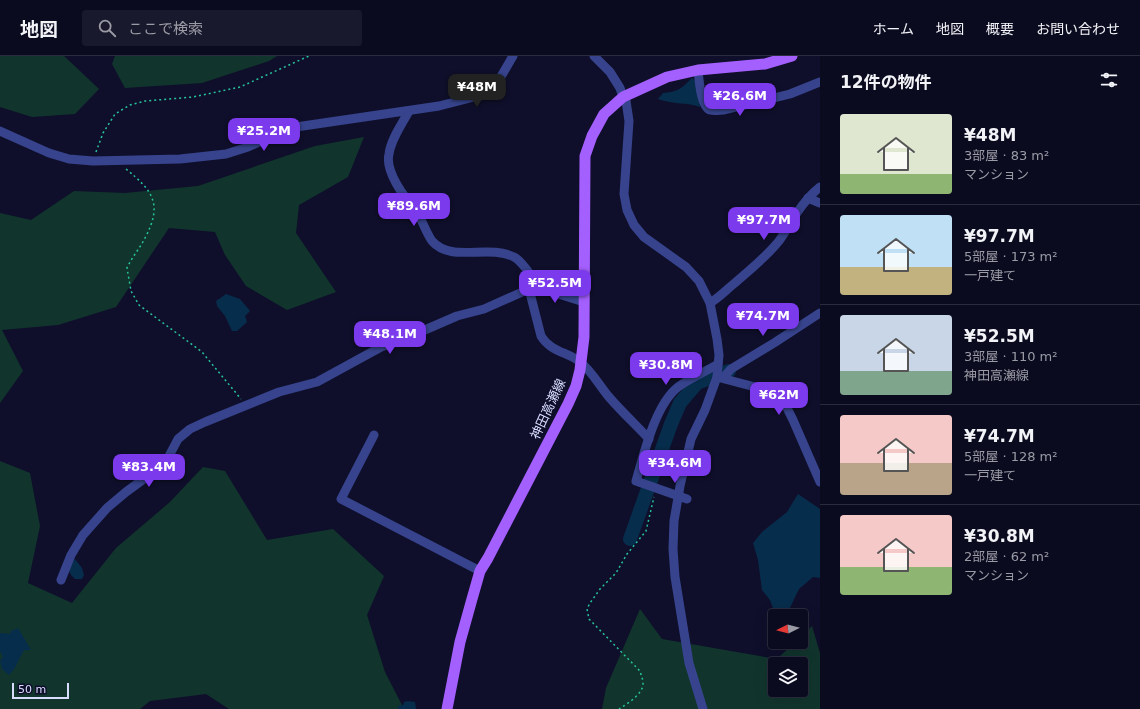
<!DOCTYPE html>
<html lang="ja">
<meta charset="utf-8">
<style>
body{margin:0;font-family:"DejaVu Sans","Noto Sans JP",sans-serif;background:#19192d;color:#f1f3f6;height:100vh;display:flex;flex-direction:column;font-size:15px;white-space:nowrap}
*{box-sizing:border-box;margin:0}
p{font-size:13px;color:#9a9ba5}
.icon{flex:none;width:22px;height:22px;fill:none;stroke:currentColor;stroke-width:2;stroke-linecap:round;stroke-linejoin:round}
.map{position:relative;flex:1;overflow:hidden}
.sheet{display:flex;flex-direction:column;background:#0b0b20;width:320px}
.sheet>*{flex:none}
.needle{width:26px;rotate:264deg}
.tools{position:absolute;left:768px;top:553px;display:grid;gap:8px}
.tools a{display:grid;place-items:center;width:40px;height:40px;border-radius:4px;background:#0b0b20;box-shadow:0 4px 16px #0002,0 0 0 1px #2b2b3e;font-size:20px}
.scale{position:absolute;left:12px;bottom:10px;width:57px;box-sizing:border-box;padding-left:4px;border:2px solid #d8dcff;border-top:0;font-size:11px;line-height:14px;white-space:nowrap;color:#d8dcff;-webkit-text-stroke:3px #0f0f2b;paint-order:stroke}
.price{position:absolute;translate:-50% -34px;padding:0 9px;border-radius:8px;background:#7c3aed;color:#fff;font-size:13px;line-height:26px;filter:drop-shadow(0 1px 2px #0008)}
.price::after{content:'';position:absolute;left:50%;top:24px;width:12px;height:9px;margin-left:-6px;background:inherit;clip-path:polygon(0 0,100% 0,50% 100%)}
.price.active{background:#222;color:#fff}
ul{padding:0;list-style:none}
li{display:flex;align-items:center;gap:12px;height:100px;padding:0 20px}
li+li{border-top:1px solid #2b2b3e}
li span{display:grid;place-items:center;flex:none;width:112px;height:80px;border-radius:4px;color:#555}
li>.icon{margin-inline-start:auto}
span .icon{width:48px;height:48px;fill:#fffc;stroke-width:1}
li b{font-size:17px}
h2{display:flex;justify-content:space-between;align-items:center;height:48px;padding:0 20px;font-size:17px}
header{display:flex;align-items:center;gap:24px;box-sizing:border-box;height:56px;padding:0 20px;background:#0b0b20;border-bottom:1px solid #2b2b3e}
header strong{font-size:19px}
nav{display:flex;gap:22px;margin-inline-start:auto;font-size:14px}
.search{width:280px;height:36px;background:#19192d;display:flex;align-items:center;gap:10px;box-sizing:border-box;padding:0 14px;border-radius:4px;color:#9a9ba5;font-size:15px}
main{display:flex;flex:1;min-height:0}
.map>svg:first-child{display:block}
.green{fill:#11352d;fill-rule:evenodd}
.water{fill:#072d4c}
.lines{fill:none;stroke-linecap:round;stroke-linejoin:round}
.river{stroke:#072d4c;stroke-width:14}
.path{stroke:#27c49c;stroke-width:1.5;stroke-dasharray:2 3;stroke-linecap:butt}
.minor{stroke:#37448d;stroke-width:9}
.major{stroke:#a45fff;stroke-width:11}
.labels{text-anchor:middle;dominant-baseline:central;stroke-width:3;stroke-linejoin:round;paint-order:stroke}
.street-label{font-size:13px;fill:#d8dcff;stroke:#0f0f2b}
</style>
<header>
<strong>地図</strong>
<div class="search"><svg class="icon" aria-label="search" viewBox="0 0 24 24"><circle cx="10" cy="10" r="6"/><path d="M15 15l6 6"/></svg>ここで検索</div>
<nav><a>ホーム</a><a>地図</a><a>概要</a><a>お問い合わせ</a></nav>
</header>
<main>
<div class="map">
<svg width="820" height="653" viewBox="0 0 820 653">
<rect width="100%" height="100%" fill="#0f0f2b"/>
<g class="green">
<polygon points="0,0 64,0 99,33 75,58 32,61 0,51"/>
<polygon points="115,0 277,0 269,5 202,27 125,32 112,8"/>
<polygon points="364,81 348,121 299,149 296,177 336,236 287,254 246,230 225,199 215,176 169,172 116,251 58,269 2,274 23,315 0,347 0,157 31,164 74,135 125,137 198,130 315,90"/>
<polygon points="0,405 30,417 40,470 28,527 72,547 116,492 170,446 203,411 225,415 267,484 333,473 384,520 367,559 385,616 404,653 229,653 206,638 150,645 140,653 0,653"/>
<path d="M640,553L662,583L777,603L795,586H801V580L812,570L820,597V653H602L606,632ZM775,608H801V634H775Z"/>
</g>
<g class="water">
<path d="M692,22L697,26L700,51C688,46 673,49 658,43L663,37C678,36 682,32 692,22Z"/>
<polygon points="226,238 240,243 250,255 245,260 247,266 237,275 232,275 225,260 217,250 216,245"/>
<polygon points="798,438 820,453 820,522 813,521 799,533 786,560 776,560 770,544 762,534 758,504 753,487 762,476 787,456"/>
<polygon points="75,503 82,512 84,519 82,523 75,523 71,519 69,515 72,507"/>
<path d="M18,572L31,594H24C19,602 16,613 9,619L2,613L0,605L3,601L0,595V577L10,578L11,575Z"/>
<polygon points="408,645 415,646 416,653 398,653 398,650 403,649 404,646"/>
</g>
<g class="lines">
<polyline class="river" points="630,483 671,368 680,347 697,327 729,315"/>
<g class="path">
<polyline points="96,96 103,77 115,58 130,49 145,45 193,41 240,31 309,0"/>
<path d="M126,113C153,135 163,148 145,182C140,192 132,201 127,212L131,235L139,249L202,296L241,343"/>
<path d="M619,653C627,648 643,638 643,628C643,623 641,619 640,615L589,563L587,553L590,547L600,533L616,517L627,498L646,475L654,441"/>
</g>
<g class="minor">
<polyline points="594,0 610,16 620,32 623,41 626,45 629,65 624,138 627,154 634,169 644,181 686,211 699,225 710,247 717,283 719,299 717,321 705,354 691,383 680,430 674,465 673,493 675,521 689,607 703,653"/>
<path d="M698,14C699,24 701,51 710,54C714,55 720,54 724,54L790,38L820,26"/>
<path d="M409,55C402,68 391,83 389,98C385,114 403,142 416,152C420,161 427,178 432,185C451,207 488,188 514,201C522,205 529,217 534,224L529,233L541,280C550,295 566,296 579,305C591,314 599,329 609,341C621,355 636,369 649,383"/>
<polyline points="0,75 49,97 69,103 93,105 180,103 226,98 248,91 279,77 296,71 439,50 474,41 491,32 499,24 513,0"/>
<polyline points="808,142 820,147"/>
<path d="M710,247C720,241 727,233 736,226C751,213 767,200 779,185C792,166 801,146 820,131"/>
<polyline points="717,321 759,332 766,335 780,345 787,352 793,364 820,426"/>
<polyline points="723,322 731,313 774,287 820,257"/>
<polyline points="374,379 341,443 480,515"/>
<path d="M687,443L636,425C644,398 655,349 678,331C690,322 705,316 718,308"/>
<polyline points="61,524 71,499 83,479 107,452 126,436 160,411 169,400 178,383 190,373 205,366 279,336 317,326 381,291 404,283 457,260 484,253 529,233 549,235 584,246"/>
</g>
<polyline class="major" points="447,653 460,586 472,543 480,515 488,502 568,348 576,330 580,314 584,281 585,100 592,80 604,58 623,41 667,21 698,14 765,8 792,0"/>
</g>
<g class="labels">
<g class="street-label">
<text transform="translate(548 353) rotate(-65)">神田高瀬線</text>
</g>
</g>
</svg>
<div class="tools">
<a><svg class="needle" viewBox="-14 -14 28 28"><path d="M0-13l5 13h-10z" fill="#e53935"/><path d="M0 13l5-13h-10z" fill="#9a9ba5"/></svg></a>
<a><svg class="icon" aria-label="layers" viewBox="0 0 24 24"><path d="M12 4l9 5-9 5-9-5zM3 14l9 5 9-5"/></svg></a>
</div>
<div class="scale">50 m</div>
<b class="price active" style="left:477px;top:52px">¥48M</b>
<b class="price" style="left:740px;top:61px">¥26.6M</b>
<b class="price" style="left:264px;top:96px">¥25.2M</b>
<b class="price" style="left:414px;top:171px">¥89.6M</b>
<b class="price" style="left:764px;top:185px">¥97.7M</b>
<b class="price" style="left:555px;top:248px">¥52.5M</b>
<b class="price" style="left:763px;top:281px">¥74.7M</b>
<b class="price" style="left:390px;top:299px">¥48.1M</b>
<b class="price" style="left:666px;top:330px">¥30.8M</b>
<b class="price" style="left:779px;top:360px">¥62M</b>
<b class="price" style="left:675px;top:428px">¥34.6M</b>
<b class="price" style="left:149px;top:432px">¥83.4M</b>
</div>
<section class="sheet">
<h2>12件の物件<svg class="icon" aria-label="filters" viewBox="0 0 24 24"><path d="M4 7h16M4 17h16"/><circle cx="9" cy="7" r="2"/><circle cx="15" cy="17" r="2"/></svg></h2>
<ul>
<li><span style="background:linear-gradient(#dfe7d0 75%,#8fb573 0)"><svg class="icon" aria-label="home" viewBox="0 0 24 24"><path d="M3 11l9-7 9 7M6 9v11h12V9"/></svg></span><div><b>¥48M</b><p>3部屋 · 83 m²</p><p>マンション</p></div></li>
<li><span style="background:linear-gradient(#bfe0f5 65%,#c2b280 0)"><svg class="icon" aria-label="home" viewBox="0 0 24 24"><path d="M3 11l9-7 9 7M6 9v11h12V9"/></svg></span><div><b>¥97.7M</b><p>5部屋 · 173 m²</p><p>一戸建て</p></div></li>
<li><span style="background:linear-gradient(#c9d6e8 70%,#7fa58c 0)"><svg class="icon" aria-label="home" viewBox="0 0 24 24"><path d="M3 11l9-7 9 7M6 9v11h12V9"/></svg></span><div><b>¥52.5M</b><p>3部屋 · 110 m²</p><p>神田高瀬線</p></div></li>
<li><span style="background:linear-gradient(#f6c9c9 60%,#b9a48a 0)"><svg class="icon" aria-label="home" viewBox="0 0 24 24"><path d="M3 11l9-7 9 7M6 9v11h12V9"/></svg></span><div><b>¥74.7M</b><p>5部屋 · 128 m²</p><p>一戸建て</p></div></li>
<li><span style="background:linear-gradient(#f6c9c9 65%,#8fb573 0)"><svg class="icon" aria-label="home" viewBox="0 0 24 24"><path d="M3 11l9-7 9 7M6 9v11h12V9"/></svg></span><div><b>¥30.8M</b><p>2部屋 · 62 m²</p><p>マンション</p></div></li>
</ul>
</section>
</main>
